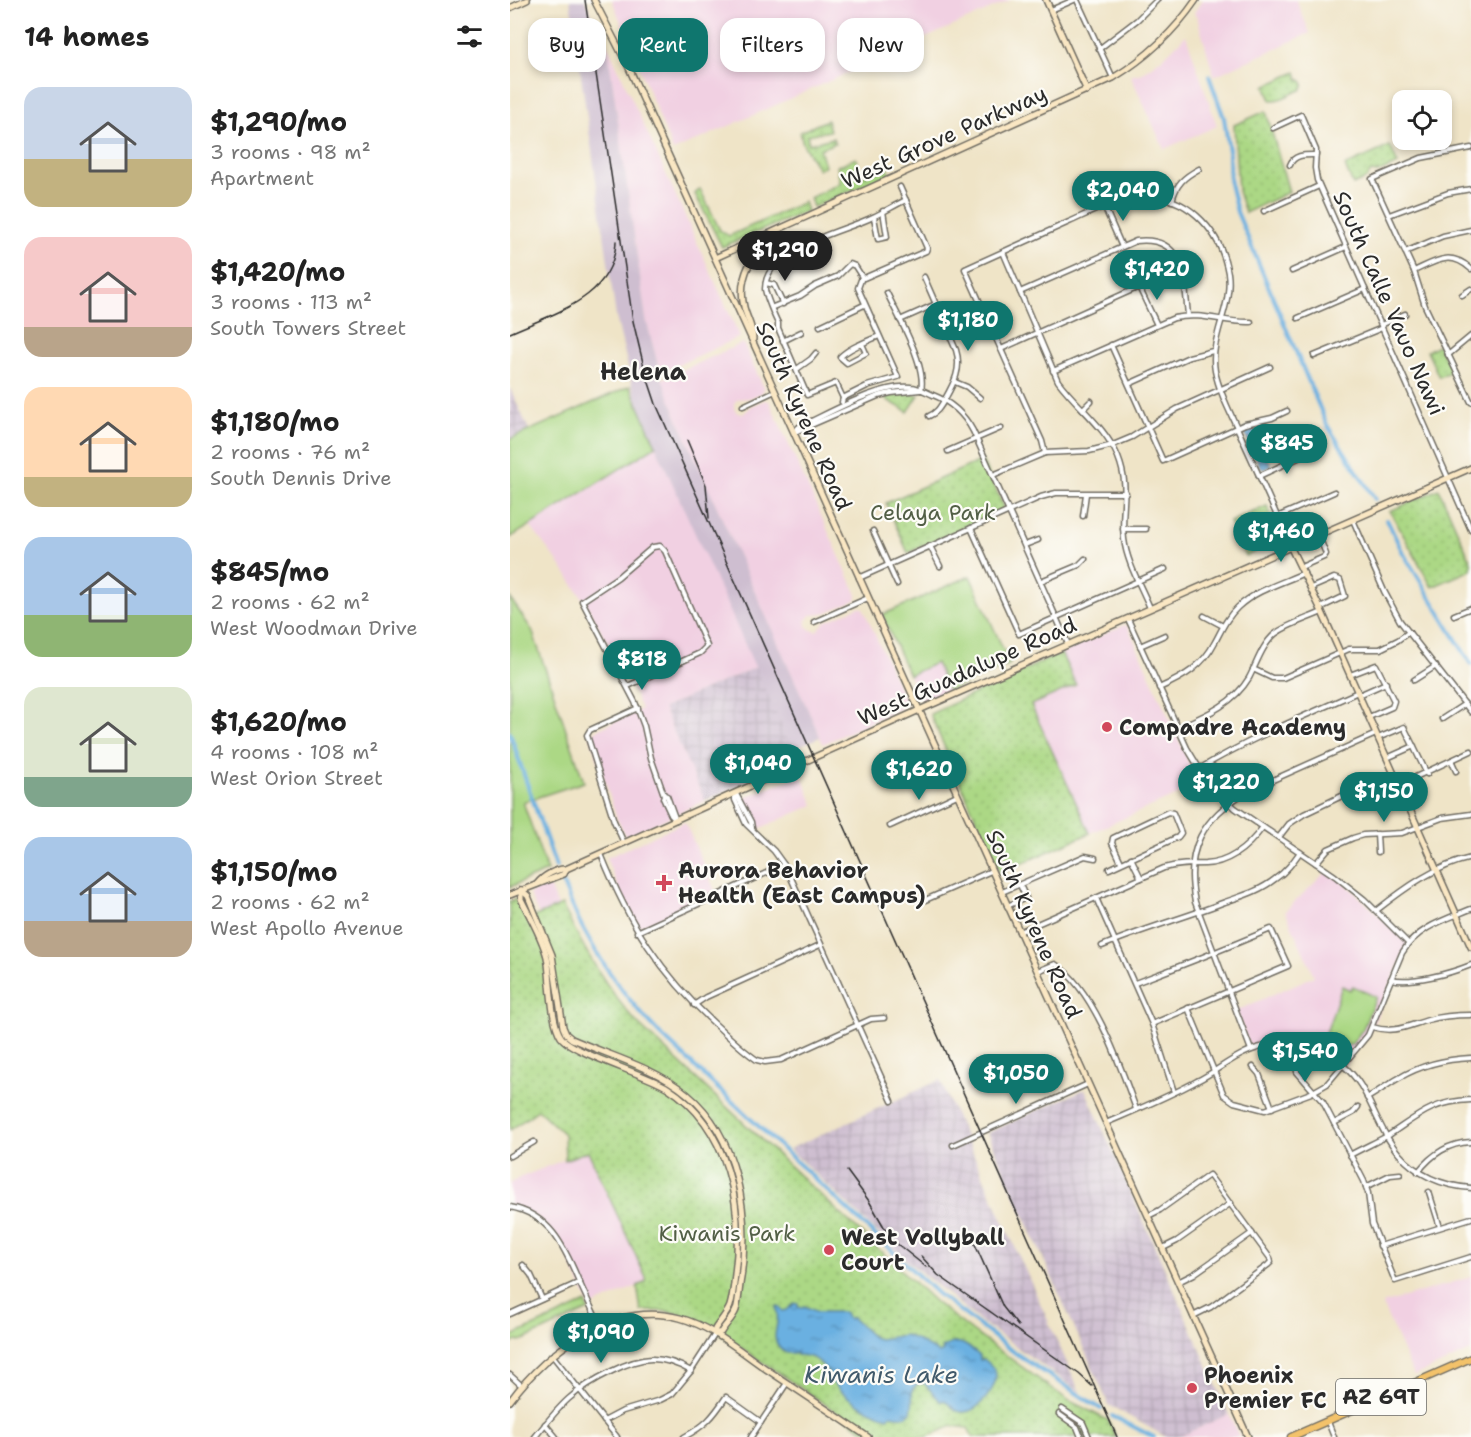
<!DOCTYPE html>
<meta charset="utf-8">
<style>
body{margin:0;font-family:"Shantell Sans",sans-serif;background:#f2f2f2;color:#222;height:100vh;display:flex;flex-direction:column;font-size:22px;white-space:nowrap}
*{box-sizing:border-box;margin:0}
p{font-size:20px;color:#767676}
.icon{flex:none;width:33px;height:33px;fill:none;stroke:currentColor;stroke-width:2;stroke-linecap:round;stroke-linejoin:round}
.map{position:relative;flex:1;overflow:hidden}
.side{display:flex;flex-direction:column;background:#fff;width:510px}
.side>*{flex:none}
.guide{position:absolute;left:18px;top:18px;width:570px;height:54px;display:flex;gap:12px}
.tools{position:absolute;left:882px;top:90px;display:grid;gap:12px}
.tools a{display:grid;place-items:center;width:60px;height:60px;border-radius:12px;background:#fff;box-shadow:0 3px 9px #0003;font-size:30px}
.price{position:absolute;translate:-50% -51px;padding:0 14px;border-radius:21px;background:#0f766e;color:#fff;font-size:20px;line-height:39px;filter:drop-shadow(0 2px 3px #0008)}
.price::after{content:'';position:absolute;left:50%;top:36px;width:18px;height:14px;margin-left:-9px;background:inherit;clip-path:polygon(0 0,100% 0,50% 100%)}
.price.selected{background:#222;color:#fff}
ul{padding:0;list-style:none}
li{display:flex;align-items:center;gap:18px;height:150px;padding:0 24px}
li span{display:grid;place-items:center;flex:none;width:168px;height:120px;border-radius:18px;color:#555}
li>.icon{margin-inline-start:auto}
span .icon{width:72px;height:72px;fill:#fffc;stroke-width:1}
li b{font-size:26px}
h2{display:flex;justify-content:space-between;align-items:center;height:72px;padding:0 24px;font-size:26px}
.tag{padding:0 21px;border-radius:18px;background:#fff;box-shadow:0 3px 9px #0003;font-size:21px;line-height:54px}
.tag.selected{background:#0f766e;color:#fff}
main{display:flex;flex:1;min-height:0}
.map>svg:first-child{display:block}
.built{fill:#f1d0e2}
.industrial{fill:url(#industrial-grid)}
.railway{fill:#cebed0}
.grass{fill:#acd885;stroke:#6c8258;stroke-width:1.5}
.park{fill:url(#park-dots);stroke:#6c8258;stroke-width:1.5}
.water{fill:url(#water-ripples);stroke:#4a6e86;stroke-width:1.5}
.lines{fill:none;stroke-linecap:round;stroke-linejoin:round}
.canal{stroke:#6ab0e1;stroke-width:4}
.street-casing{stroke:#706c62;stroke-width:7}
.secondary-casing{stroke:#706c62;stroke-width:8}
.primary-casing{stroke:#706c62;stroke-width:9}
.street{stroke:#fff;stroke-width:4}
.secondary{stroke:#fae7c3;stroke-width:5}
.primary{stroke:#f3c26a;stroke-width:6}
.rail{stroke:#2b2b2b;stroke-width:1.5}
.poi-dot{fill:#d1495b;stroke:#fdfcf7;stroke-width:2}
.labels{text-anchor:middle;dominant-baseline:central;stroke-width:4.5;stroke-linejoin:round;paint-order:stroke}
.shield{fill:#fdfcf7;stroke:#6a6a68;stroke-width:1.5}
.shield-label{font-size:21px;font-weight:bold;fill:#2b2b2b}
.street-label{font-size:22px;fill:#2b2b2b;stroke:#fdfcf7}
.park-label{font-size:22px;fill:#525f46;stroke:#fdfcf7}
.poi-label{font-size:22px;font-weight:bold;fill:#2b2b2b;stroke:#fdfcf7;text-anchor:start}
.neighbourhood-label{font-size:24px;font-weight:bold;fill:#2b2b2b;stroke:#fdfcf7}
.water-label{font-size:24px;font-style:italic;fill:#415a6b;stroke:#fdfcf7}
</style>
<main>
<section class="side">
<h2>14 homes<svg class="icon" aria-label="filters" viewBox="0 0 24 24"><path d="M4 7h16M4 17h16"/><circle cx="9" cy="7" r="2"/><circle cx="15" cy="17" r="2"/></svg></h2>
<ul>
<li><span style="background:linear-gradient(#c9d6e8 60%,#c2b280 0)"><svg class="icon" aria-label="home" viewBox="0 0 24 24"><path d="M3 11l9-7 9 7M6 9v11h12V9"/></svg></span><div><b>$1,290/mo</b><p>3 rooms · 98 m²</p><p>Apartment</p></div></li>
<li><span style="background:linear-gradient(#f6c9c9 75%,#b9a48a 0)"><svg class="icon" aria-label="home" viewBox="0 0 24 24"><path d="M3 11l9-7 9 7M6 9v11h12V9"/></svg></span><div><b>$1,420/mo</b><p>3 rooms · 113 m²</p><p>South Towers Street</p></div></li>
<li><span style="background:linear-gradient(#ffd9b3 75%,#c2b280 0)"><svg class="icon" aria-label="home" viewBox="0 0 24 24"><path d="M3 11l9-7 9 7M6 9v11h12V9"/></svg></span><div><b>$1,180/mo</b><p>2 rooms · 76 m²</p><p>South Dennis Drive</p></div></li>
<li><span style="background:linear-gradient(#a9c7e8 65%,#8fb573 0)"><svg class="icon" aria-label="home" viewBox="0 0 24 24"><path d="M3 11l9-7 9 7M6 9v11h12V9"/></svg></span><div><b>$845/mo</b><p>2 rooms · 62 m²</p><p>West Woodman Drive</p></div></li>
<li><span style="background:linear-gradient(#dfe7d0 75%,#7fa58c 0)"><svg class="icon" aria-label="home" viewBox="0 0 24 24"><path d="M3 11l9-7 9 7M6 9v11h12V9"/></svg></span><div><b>$1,620/mo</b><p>4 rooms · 108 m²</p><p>West Orion Street</p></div></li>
<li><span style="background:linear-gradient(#a9c7e8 70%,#b9a48a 0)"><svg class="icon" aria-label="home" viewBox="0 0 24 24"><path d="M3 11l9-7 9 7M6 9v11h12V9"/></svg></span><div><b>$1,150/mo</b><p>2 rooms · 62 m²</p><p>West Apollo Avenue</p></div></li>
</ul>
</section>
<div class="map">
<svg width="961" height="1437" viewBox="0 0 961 1437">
<defs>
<pattern id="industrial-grid" width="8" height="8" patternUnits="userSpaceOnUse" patternTransform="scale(1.5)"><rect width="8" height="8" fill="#cebed0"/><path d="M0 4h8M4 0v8" fill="none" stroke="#b1a3b3"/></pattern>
<pattern id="park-dots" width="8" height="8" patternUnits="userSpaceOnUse" patternTransform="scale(1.5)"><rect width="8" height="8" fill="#acd885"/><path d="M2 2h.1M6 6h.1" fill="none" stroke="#94ba73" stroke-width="1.8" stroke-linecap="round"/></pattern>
<pattern id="water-ripples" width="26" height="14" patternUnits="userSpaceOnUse" patternTransform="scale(1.5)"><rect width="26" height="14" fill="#6ab0e1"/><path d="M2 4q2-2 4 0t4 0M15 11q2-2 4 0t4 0" fill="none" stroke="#578fb7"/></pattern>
</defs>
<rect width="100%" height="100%" fill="#fdfcf7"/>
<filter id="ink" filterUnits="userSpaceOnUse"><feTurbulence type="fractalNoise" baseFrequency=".0167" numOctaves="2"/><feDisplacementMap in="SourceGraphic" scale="12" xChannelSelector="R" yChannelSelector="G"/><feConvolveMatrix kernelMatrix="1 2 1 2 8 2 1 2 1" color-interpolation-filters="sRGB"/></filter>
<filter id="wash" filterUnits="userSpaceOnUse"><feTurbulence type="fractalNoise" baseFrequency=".008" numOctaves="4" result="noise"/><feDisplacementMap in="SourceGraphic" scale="24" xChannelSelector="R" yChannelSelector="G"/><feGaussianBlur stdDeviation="1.35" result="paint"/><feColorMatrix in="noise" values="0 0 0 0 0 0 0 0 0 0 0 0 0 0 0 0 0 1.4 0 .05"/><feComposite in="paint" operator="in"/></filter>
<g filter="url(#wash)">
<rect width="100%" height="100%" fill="#efe4c7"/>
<g class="built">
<polygon points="102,0 501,0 163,151"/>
<polygon points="692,0 786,0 800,33 704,76 687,17 684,13"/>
<polygon points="676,35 707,126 654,149 620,74 631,74 655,56"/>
<polygon points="97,44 230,337 150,373 136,319"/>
<polygon points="233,343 254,388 252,393 240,398 228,399 224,403 224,409 228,413 233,414 243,405 255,400 259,401 347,595 346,600 313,614 301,615 296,620 297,626 301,630 307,631 315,622 349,607 353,608 396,703 394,707 313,744 168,420 152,379"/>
<polygon points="146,446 246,667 153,708 195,801 116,837 107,819 80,735 83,732 131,709 117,678 76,604 51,566 20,526"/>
<polygon points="615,625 618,627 679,763 695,783 580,833 521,704 566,686 551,653"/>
<polygon points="426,663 438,691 412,701 399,675"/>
<polygon points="291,775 304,805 248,829 233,798"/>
<polygon points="175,822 206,893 132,926 128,926 110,892 96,858"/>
<polygon points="817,871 835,883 898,943 862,1027 834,1066 818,1055 789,1045 762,1045 741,1050 726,1011 804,976 775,911"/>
<polygon points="38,884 48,906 29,915 19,894"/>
<polygon points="78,1150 136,1278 136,1282 81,1307 50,1241 25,1216 0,1207 0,1184 9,1178"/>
<polygon points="961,1277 961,1351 904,1376 872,1304"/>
<polygon points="719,1414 729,1437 669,1437"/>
</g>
<g class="industrial">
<polygon points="0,388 19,430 0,439"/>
<polygon points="246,667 287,759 195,801 153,708"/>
<polygon points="430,1080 570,1392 470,1321 400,1263 279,1149"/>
<polygon points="575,1089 719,1414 669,1437 656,1437 599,1405 477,1133"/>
</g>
<polygon class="railway" points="60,0 75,0 88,29 97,44 136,319 150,373 168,420 310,737 282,749 138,429 124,392 106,317"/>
<g class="grass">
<polygon points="120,386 146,446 0,538 0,439"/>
<polygon points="757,506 771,537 769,541 736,556 720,522"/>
<polygon points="460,576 500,664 438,691 426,663 399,675 372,615"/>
<polygon points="0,598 22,630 74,782 13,802 37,871 0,887"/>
<polygon points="832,986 840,990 843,986 866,997 853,1029 842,1044 831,1047 814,1039"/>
<polygon points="76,1303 79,1310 9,1342 6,1341 0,1344 0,1337"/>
</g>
<g class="park">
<path d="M786,72L788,79L792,81L794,84L791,90C780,93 773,101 761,100L755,86Z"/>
<polygon points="756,111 779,192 735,213 728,191 724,125"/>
<polygon points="317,120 320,131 297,135 299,144 323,138 325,143 310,149 315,166 308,169 293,144 290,132"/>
<polygon points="880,146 888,164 867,173 861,172 856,179 843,185 835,166"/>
<polygon points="346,158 351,176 378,168 381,174 303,207 300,198 330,183 327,166"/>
<polygon points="190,189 210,230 219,236 294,202 297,211 212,247 185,194"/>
<polygon points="928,345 942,371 929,377 917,351"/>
<polygon points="397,394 409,395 398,412 372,397"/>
<polygon points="472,460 495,509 398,553 376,503"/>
<polygon points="929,489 961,562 961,570 922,587 880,511"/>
<polygon points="551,653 566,685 521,705 580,833 490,873 420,714"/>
<path d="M8,898L19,919L52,905C73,947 96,989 128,1024L425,1302L462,1331L558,1400L598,1420L606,1437H463L458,1428L442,1426L417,1437H364L200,1327L167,1313L152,1311H131L127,1286L136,1282V1278L78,1151L55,1160L54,1134L28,1110L0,1130V901Z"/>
</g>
<g class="water">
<polygon points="743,426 761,466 754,469 751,468 734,431 735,428"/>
<path d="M285,1303L288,1304V1307L292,1308L294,1306L308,1312H334L336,1314V1316L339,1319L341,1317L363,1337L369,1339L395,1335L405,1339L429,1353L433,1351L432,1348C450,1337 455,1344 470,1356V1360L474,1359C479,1363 485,1368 486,1374C487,1389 467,1413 453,1412C442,1412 441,1403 433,1400L431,1402L414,1383L407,1384L402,1390C404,1415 402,1419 379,1415L378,1417C356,1411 333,1397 319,1378L321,1376C310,1362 308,1356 287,1355L286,1353H276C254,1337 273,1328 266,1307L268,1306L273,1311L277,1310Z"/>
</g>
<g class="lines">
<g class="canal">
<polyline points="699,76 714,118 719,151"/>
<polyline points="719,154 720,183 727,212 817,425 865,499"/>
<polyline points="877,520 892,551 961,664"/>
<polyline points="0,733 12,769"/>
<polyline points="13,772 46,867"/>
<path d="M51,879C59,898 66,917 76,934C96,971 121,1004 150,1034L428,1294L505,1353L591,1409"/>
<polyline points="602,1416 644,1437"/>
</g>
</g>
</g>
<g filter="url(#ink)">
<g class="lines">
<defs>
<g id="street">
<polyline points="567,0 603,78"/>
<polyline points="541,10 564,0"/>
<polyline points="589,49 627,20 647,0"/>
<polyline points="763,128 791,115 806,150 805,168 807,180 961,530"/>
<polyline points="961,148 911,158 862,179 904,271 915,306 961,402"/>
<path d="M780,165C784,154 796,155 806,155"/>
<path d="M662,201C666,184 674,177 689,169"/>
<polyline points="594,206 612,247"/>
<polyline points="754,211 809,186"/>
<polyline points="879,215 938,193 961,189"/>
<polyline points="364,217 368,239 377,237 373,211"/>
<path d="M493,252L548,381C568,408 595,426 608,457C621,490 610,508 614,539C617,563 631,586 640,608"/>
<polyline points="895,252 933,236 961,230"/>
<polyline points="782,271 836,247"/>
<path d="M904,271C926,261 940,250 961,269"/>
<path d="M414,277L446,350C452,369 444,383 435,399C430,407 428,412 419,416"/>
<polyline points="256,283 264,285 273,304"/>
<path d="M510,292L626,241C676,235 674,280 678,315"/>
<path d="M377,293C388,317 417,365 411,390"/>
<polyline points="952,295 961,289"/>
<polyline points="263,307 290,296 305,286 328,276 340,264 345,266 352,277 354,278 416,251 417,248 390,187"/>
<polyline points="788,318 855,289"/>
<polyline points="390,320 426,304"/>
<polyline points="871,325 895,314"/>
<polyline points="310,326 354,305"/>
<polyline points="273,341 291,332"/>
<path d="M352,344L356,353L337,363L330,357C340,347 356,342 369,336"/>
<polyline points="601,345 653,461 735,424 762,418 777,411"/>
<polyline points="491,349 629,287 647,325"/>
<polyline points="938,355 961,336"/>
<polyline points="804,356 872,328"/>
<polyline points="287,369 301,359 306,353"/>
<path d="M543,371L664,318C694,312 713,323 741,322"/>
<polyline points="445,382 457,387 470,398"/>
<polyline points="619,384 679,357 703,351"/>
<polyline points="333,398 357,386 388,377 348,288 352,277"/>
<path d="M332,402L333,398L326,383L297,395L268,328V323C265,318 255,293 255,289C255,247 333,232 363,217C374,212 385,205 396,200"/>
<polyline points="233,406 265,391"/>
<polyline points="573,409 581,401"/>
<path d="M284,432L289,427C318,414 370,383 401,387C408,387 416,392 423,395C441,402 454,414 463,431L558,644"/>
<polyline points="285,432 368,396 381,393 410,390"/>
<polyline points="438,451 491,428"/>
<path d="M535,453L532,441L455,269C490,253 524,238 559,222C580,213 603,200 627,197C674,191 710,228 718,273C723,307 699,336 705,371C709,392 721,414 730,434C747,471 764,508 780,546"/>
<polyline points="483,475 535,453 579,451 603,445 622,437 667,409 760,367"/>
<polyline points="749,476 797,454"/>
<polyline points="573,516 576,494"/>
<polyline points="767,517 824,492"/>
<polyline points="843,520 874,591 890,621 961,712"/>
<polyline points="461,528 509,634 655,569"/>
<polyline points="613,529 636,529"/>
<polyline points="363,531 387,584"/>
<polyline points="515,545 528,540"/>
<polyline points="420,546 430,566"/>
<polyline points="791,567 814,557 816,554 808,534"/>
<polyline points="349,578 531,497 546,493 616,493"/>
<polyline points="531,581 569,565 575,559"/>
<polyline points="801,588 824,578 830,580 835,596 810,608"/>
<polyline points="944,615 961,608"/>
<polyline points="694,616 713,626"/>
<polyline points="618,619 677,748 697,781 725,808 825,876 854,899 898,943"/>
<polyline points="304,622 358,598"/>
<polyline points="630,646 655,635"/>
<polyline points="743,669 762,678 773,678 839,649 870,649 888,640 899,632"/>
<polyline points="840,675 866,665 884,701 882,707 859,717"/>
<polyline points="904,680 926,666"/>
<polyline points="118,686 190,653 197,646 155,551 150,546 143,547 108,577 72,601 125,702 134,726 141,758 154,795 153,798 161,815 166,820"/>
<path d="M649,688C674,677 693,666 705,642C712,629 717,617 728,607C746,590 772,583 794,573"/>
<polyline points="849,695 876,683"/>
<polyline points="932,719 955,704"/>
<path d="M667,728C694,716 723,705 739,678C747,663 752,645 765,634C778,624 797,619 812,612"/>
<polyline points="868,738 894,727 917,774"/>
<polyline points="877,758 904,746"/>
<polyline points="942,762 946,771"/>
<path d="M689,769C739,739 794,716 848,692"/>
<polyline points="225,793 225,800 236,824 264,851 277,869 382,1101"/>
<polyline points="226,794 241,822 242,828"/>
<polyline points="154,795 157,796 165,818"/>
<polyline points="380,826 447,795"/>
<polyline points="867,834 868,852"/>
<polyline points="769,837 779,824 794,814 836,794 880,789 961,751"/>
<polyline points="114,843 104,821 77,735 80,730 128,708"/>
<path d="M91,854C119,924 150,973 205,1024C219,1037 232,1050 247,1060L255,1062L271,1060L361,1019L374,1018"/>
<polyline points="621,858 631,878"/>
<polyline points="806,863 818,849 843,838 853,835 892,833 932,818 961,814"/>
<polyline points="599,869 668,837 671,833 663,813 658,812 603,838 602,843 611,862"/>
<polyline points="492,892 575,856 585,858"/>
<polyline points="586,898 642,1024 664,1092"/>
<polyline points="413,901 481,871"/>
<polyline points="497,906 516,898 510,885"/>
<path d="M867,910C895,888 925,866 961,858"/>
<polyline points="127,932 274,865"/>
<path d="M509,932L654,868C668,864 681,864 695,864C720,863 739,846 753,827"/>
<path d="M592,946C632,929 674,918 715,902C732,896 750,891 765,879C776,872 783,862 790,852"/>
<path d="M528,971L545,964C584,988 611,1068 626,1109"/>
<path d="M881,979C902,984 941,973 961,965"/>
<path d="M625,983C671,966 716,948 761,929L778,966L642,1024"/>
<polyline points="184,1005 196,997 310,945"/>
<path d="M678,1008L714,1095L724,1102L755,1110L801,1093L817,1084L858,1035L892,953C908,927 934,920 961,909"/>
<path d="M862,1027C885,1034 897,1026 918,1020C932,1016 946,1015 961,1015"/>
<path d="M741,1050L685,902C674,849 693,817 738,791L866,734"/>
<polyline points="786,1059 787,1072 813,1102 854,1181 858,1193 862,1224 885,1281 961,1257"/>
<polyline points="743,1067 749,1074 762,1108"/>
<path d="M857,1098C868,1092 878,1084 889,1078C911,1065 936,1059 961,1058"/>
<path d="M596,1123C626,1110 658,1097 687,1081C709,1070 727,1053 751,1047C788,1036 831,1054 851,1086C864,1108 872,1134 889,1154C908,1176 933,1186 961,1188"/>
<polyline points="824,1123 843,1113 848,1107"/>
<polyline points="443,1145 578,1084"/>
<path d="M840,1155C853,1148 866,1142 879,1135C909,1115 923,1101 961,1100"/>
<polyline points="0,1156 24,1142"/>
<path d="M908,1172C922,1154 938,1143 961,1142"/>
<polyline points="856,1187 880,1175 890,1174"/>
<polyline points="919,1192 930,1227"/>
<path d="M0,1207C39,1214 54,1246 68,1279C75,1295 83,1311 90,1326"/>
<polyline points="638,1216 650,1210 699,1175 760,1258 761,1262 758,1265 701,1307 683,1316"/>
<polyline points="870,1246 961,1218"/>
<polyline points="653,1248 667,1241 721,1203"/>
<polyline points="13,1265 21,1275 32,1299"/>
<polyline points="668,1282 684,1274 742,1233"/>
<polyline points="0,1314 70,1282"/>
<polyline points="42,1355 107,1437"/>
<polyline points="0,1375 11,1385"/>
<polyline points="552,1409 573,1423 579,1437"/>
<polyline points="549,1414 567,1427 571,1437"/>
<polyline points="94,1421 113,1411 150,1400 162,1394 181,1371 205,1334"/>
<polyline points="818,1422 824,1437"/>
<polyline points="35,1424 46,1437"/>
<path d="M25,1437C51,1404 63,1390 102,1371C132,1356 151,1354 181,1371"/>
<path d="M174,1437C195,1426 203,1417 216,1397L251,1422"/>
<polyline points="241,1437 277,1383"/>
</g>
<g id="secondary">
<polyline points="84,0 119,68 738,1437"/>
<polyline points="536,0 577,91"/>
<polyline points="0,8 17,0"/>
<path d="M205,258L603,78C636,58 664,32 686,0"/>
<path d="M243,339C243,327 237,319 234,307C227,278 243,249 267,234"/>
<polyline points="780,546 812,612 961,947"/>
<path d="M27,884C33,876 47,868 56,869L416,707L961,468"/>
<path d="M11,890L18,896L42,955L53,1027L56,1034L62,1039C100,1056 144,1067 177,1094C229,1137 240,1215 231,1278C229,1288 229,1300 226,1310C223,1318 215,1325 211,1332L205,1334"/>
<path d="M11,890V899C20,917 32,937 37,957C41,978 40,1021 51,1037C62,1053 136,1074 158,1088C219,1127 234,1207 225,1274C224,1284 223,1296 220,1306C217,1314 210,1321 205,1329V1334"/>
<polyline points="0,895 54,874 56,869"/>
<path d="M0,1401C37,1351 104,1300 170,1318C203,1327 231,1352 259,1371C292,1393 325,1415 358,1437"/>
</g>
<polyline id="primary" points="781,1437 961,1358"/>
</defs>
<use href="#street" class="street-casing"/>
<use href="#secondary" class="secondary-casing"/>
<use href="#primary" class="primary-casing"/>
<use href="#street" class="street"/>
<use href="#secondary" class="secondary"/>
<use href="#primary" class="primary"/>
<g class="rail">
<polyline points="75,0 123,321 135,371 146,404 607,1437"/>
<path d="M0,333C44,313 104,298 106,241"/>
<polyline points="177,440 196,485 199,518"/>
<polyline points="337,1171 359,1201 381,1239 416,1267"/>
<polyline points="459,1231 493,1307 508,1326"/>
<polyline points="411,1256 428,1275 569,1374 582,1386"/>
</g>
</g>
</g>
<g class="poi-dot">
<circle cx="597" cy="727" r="6"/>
<path d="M151 874h6v6h6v6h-6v6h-6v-6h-6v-6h6z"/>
<circle cx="319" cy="1250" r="6"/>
<circle cx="682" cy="1388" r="6"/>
</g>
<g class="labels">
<rect class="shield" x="826" y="1379" width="90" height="36" rx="4.5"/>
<g class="shield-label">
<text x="871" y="1397">AZ 69T</text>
</g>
<g class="street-label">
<text transform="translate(434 137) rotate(-24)">West Grove Parkway</text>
<text transform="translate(879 303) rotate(66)">South Calle Vauo Nawi</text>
<text transform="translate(294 416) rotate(66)">South Kyrene Road</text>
<text transform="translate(457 671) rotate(-24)">West Guadalupe Road</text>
<text transform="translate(524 924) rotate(66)">South Kyrene Road</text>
</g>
<g class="park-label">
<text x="423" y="512">Celaya Park</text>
<text x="217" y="1233">Kiwanis Park</text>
</g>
<g class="poi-label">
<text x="609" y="727">Compadre Academy</text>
<text x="168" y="870">Aurora Behavior<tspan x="168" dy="25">Health (East Campus)</tspan></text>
<text x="331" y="1237">West Vollyball<tspan x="331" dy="25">Court</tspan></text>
<text x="694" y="1375">Phoenix<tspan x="694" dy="25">Premier FC</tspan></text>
</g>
<g class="neighbourhood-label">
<text x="133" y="372">Helena</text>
</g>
<g class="water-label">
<text x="371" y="1375">Kiwanis Lake</text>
</g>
</g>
</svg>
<div class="tools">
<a><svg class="icon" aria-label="locate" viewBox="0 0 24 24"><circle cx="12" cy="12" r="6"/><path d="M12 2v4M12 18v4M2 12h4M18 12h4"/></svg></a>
</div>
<b class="price" style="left:613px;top:222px">$2,040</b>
<b class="price selected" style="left:275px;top:282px">$1,290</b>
<b class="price" style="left:647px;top:301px">$1,420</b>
<b class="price" style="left:458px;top:352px">$1,180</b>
<b class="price" style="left:777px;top:475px">$845</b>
<b class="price" style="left:771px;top:563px">$1,460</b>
<b class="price" style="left:132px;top:691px">$818</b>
<b class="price" style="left:248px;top:795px">$1,040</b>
<b class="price" style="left:409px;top:801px">$1,620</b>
<b class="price" style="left:716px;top:814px">$1,220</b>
<b class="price" style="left:874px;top:823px">$1,150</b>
<b class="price" style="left:795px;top:1083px">$1,540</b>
<b class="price" style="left:506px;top:1105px">$1,050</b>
<b class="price" style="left:91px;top:1364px">$1,090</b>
<div class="guide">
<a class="tag">Buy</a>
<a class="tag selected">Rent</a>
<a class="tag">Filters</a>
<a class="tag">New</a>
</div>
</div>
</main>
